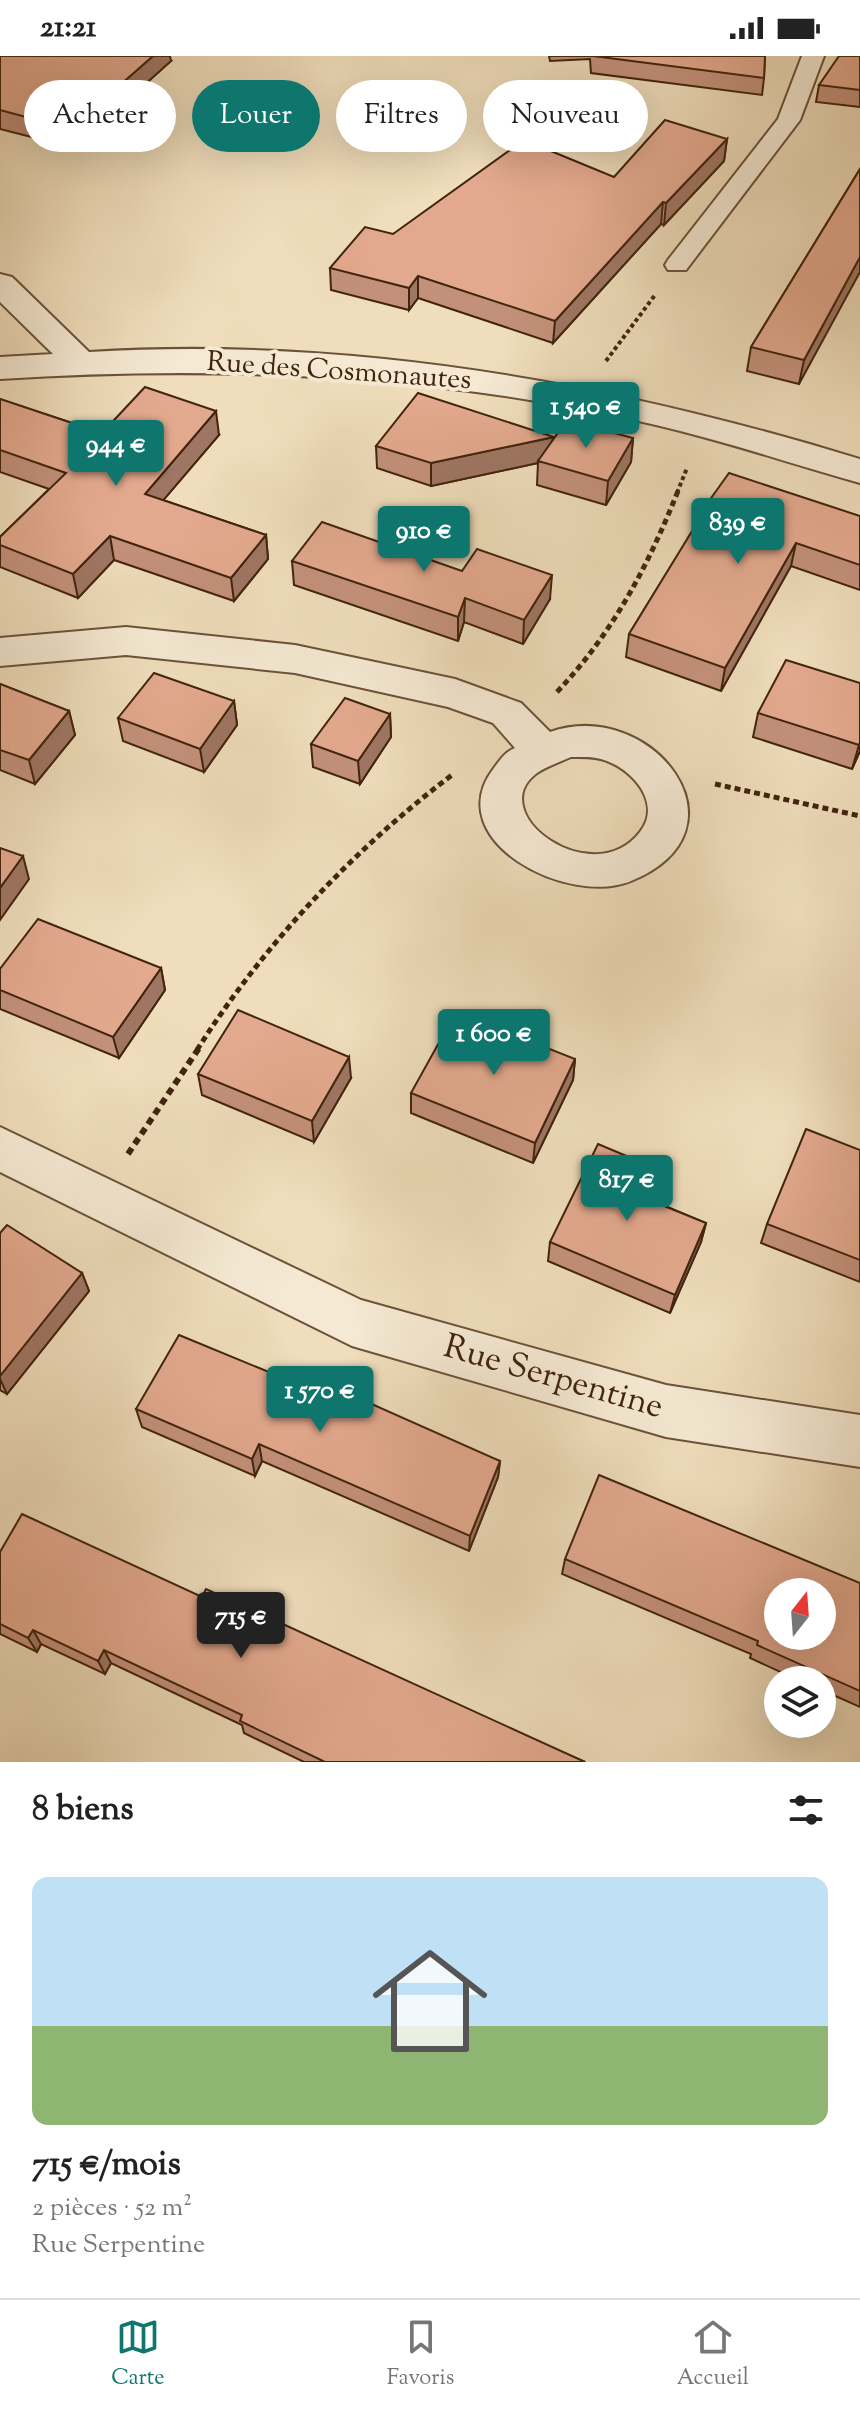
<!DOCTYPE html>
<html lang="fr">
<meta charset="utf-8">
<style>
body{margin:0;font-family:"Sorts Mill Goudy",serif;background:#f6f6f6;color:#222;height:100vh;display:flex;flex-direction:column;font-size:30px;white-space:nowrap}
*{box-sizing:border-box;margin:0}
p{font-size:26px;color:#767676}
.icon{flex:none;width:44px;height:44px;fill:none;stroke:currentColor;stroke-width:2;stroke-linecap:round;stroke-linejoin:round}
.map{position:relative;height:1706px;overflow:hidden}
.panel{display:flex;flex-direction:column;background:#fff;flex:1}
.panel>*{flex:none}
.guide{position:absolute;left:24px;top:24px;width:812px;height:72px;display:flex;gap:16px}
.needle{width:52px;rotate:17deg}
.buttons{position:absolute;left:764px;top:1522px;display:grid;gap:16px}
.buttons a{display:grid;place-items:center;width:72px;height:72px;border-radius:50%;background:#fff;box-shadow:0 8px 32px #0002;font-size:40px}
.price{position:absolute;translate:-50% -68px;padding:0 18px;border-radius:8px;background:#0f766e;color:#fff;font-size:26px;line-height:52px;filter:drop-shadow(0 2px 4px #0008)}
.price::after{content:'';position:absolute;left:50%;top:48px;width:24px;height:18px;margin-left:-12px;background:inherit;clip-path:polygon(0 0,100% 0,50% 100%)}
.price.current{background:#222;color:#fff}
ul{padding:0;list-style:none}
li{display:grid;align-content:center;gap:16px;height:424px;padding:0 32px}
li+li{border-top:2px solid #e0e0e0}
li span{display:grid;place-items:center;height:248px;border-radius:16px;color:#555}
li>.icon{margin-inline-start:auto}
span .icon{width:144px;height:144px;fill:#fffc;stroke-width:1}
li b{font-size:34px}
h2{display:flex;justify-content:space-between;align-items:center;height:96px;padding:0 32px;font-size:34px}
.tag{padding:0 28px;border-radius:36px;background:#fff;box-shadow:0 8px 32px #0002;font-size:28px;line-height:72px}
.tag.current{background:#0f766e;color:#fff}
.status{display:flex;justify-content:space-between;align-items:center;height:56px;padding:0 40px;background:#fff;direction:ltr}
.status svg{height:22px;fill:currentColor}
.menu{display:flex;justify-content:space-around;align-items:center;height:112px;border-top:2px solid #e0e0e0;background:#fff;font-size:22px;color:#767676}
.menu a{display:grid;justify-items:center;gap:4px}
.menu .current{color:#0f766e}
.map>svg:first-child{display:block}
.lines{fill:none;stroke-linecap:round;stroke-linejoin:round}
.service-casing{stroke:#6c5239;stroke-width:4}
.minor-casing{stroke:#6c5239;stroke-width:4}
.path-far2{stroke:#41240e;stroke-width:4;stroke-dasharray:4 3;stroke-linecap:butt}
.path-far1{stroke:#41240e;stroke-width:5;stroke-dasharray:6 4;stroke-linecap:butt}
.path{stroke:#41240e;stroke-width:6;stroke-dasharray:7 5;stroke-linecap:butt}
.service{fill:#f5e9d3;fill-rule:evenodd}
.minor{fill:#f5e9d3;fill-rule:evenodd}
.wall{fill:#c3917a;stroke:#41240e;stroke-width:2}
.shaded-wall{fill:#9f7663;stroke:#41240e;stroke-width:2}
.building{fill:#e3a98e;stroke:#41240e;stroke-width:2;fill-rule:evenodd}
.labels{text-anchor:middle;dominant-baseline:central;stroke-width:8;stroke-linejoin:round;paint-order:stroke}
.far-street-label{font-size:28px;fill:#41240e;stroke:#f5e9d3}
.street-label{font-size:34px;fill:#41240e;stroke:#f5e9d3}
</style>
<div class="status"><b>21:21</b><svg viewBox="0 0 49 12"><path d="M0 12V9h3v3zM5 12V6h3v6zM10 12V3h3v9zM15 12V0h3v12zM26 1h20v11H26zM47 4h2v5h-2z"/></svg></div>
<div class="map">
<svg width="860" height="1706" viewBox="0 0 860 1706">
<rect width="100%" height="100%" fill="#efddbb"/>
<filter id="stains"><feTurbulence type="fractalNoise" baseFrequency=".0025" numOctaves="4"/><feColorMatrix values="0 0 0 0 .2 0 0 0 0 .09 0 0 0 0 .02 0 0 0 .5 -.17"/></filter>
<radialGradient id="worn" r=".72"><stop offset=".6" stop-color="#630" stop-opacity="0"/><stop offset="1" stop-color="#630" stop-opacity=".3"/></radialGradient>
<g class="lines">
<defs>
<polygon id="service" points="802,0 824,0 800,64 686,214 668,214 665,209 668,204 778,63"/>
<g id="minor">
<path d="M0,218L12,221L89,296C349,280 613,327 860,403V427C792,408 725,385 656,369C441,318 220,309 0,323V301L53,298L0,246Z"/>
<path d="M126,571L295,589L455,623L521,647L550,676C651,640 756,774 631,825C569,851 438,785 494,712C500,704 505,696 515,692L493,667L448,651L295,617L126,599L0,610V582ZM571,701C582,701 596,700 607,705C634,715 662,748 640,776C593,837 482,757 537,717C547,710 560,706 571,701Z"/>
<polygon points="0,1071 361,1244 666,1329 860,1359 860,1411 666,1381 352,1290 0,1116"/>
</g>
</defs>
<use href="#service" class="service-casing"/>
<use href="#minor" class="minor-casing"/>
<g class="path-far2">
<polyline points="606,305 655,239"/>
<polyline points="677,437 687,412"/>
</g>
<g class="path-far1">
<path d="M557,636C613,577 648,510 678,435"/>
<polyline points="715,728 860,760"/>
<path d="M197,994C264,888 353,794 452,719"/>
</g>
<polyline class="path" points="128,1098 199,992"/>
<use href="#service" class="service"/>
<use href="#minor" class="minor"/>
</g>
<g class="wall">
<polygon points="0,0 171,5 74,92 0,73"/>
<polygon points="549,0 765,0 764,22 762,39 591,17 590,3 550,5"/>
<polygon points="860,0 860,51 816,46 819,29"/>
<polygon points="727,83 724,105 664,169 661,168 553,287 418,242 409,254 331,234 330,212 393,178 614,121"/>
<polygon points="860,113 799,328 747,315 751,291"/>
<polygon points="0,343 102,377 219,379 163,444 266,479 268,503 234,545 114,504 78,542 0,511 0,481 49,433 0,416"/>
<polygon points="554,381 633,382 631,406 606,449 537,429 538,407 431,430 377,412 376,390"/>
<polygon points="860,460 860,534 791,510 721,635 626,601 629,578 693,474 694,466"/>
<polygon points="292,505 462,515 550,543 523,588 464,566 458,585 294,529"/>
<polygon points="860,627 860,695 852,713 753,681 758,657"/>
<polygon points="0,628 69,655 75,679 35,728 0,714"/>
<polygon points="234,645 237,669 204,716 123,685 118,662"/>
<polygon points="390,658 391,681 360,728 313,711 311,688"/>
<polygon points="161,912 165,934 119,1002 0,953 0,913"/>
<polygon points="575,1003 573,1024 533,1107 411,1057 411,1037"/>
<polygon points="198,1018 351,1022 314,1086 202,1039"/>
<polygon points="860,1094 860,1226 761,1187 767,1168"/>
<polygon points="650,1132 646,1142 706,1167 701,1186 670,1257 548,1205 550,1186"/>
<polygon points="0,1177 82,1217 89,1235 7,1338 0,1334"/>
<polygon points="136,1353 361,1354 500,1405 498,1421 469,1495 262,1405 255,1420 142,1371"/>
<polygon points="0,1496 202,1541 585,1706 304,1706 244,1677 242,1669 111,1607 105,1618 41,1588 37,1596 0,1578"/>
<polygon points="565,1503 860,1527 860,1651 822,1634 822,1624 798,1624 750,1602 751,1598 562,1518"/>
</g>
<g class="shaded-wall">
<polygon points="153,0 170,0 171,5 74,92 70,73"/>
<polygon points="727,83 724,105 664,169 666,147"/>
<polygon points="663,146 661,168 553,287 555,265"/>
<polygon points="860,201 860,216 799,328 804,304"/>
<polygon points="418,220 418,242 409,254 409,232"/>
<polygon points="216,355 219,379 149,461 145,438"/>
<polygon points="554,381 542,406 538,405 538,407 431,430 431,407"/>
<polygon points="633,382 631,406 606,449 608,425"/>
<polygon points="266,479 268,503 234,545 231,522"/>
<polygon points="110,480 114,504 78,542 73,518"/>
<polygon points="796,487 791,510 721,635 725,612"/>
<polygon points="552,519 550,543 523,588 524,564"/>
<polygon points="465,542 464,566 458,585 458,561"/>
<polygon points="234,645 237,669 204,716 200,693"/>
<polygon points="69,655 75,679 35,728 29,704"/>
<polygon points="390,658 391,681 360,728 358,705"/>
<polygon points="860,686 860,695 852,713 859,689"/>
<polygon points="23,800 29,823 0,864 0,832"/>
<polygon points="161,912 165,934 119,1002 113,981"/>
<polygon points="349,1001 351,1022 314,1086 312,1065"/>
<polygon points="575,1003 573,1024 533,1107 535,1087"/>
<polygon points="655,1112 650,1132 638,1161 642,1141"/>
<polygon points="706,1167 701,1186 670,1257 675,1239"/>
<polygon points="82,1217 89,1235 7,1338 0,1323 0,1320"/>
<polygon points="259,1388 262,1405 255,1420 252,1403"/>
<polygon points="500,1405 498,1421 469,1495 470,1480"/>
<polygon points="33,1574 41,1588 37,1596 28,1582"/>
<polygon points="104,1594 111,1607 105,1618 98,1605"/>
</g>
<g class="building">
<polygon points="0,0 153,0 70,73 0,54"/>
<polygon points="593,0 765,0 764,22"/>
<polygon points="839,0 860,0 860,34 819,29"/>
<polygon points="665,64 727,83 666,147 663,146 555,265 418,220 409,232 330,212 365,171 393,178 524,84 614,121"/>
<polygon points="860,113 860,201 804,304 751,291"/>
<polygon points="145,331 216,355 145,438 266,479 231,522 110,480 73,518 0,489 0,481 66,417 0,394 0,343 102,377"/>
<polygon points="418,337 554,381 431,407 376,390"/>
<polygon points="567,364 633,382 608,425 538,405"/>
<polygon points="729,417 860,460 860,509 796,487 725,612 629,578 697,467 694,466"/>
<polygon points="322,466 462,515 477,493 552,519 524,564 465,542 458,561 292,505"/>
<polygon points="786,604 860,627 860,686 859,689 758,657"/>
<polygon points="154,617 234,645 200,693 118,662"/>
<polygon points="0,628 69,655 29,704 0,694"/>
<polygon points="345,642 390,658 358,705 311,688"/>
<polygon points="0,792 23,800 0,832"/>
<polygon points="38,863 161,912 113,981 0,934 0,913"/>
<polygon points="238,954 349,1001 312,1065 198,1018"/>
<polygon points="456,956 575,1003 535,1087 411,1037"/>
<polygon points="806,1073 860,1094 860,1204 767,1168"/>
<polygon points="598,1088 655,1112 642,1141 706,1167 675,1239 550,1186"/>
<polygon points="7,1169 82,1217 0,1320 0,1177"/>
<polygon points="179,1279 361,1354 365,1345 500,1405 470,1480 259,1388 252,1403 136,1353"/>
<path d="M599,1419L860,1527V1635L757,1589L758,1585L565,1503ZM778,1536H822V1580H778Z"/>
<polygon points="22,1458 202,1541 206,1533 585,1706 325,1706 240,1665 242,1659 104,1594 98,1605 33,1574 28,1582 0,1568 0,1496"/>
</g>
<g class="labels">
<g class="far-street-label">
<text transform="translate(339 316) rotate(4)">Rue des Cosmonautes</text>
</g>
<g class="street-label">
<text transform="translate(553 1322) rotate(16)">Rue Serpentine</text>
</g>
</g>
<rect width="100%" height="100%" filter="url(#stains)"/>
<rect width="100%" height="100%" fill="url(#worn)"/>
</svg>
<div class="buttons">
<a><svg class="needle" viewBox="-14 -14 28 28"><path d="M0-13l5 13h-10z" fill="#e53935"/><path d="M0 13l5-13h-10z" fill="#767676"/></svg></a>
<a><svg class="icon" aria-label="layers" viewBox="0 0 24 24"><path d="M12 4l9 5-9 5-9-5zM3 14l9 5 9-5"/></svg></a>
</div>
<b class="price" style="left:586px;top:394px">1 540 €</b>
<b class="price" style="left:116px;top:432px">944 €</b>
<b class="price" style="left:738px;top:510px">839 €</b>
<b class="price" style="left:424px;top:518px">910 €</b>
<b class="price" style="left:494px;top:1021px">1 600 €</b>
<b class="price" style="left:627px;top:1167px">817 €</b>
<b class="price" style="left:320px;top:1378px">1 570 €</b>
<b class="price current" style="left:241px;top:1604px">715 €</b>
<div class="guide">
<a class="tag">Acheter</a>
<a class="tag current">Louer</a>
<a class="tag">Filtres</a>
<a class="tag">Nouveau</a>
</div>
</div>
<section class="panel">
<h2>8 biens<svg class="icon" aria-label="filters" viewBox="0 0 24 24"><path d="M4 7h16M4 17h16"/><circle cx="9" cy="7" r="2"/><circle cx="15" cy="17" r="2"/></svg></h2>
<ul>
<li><span style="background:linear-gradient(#bfe0f5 60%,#8fb573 0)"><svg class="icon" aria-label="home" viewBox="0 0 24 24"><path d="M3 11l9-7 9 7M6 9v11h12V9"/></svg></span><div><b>715 €/mois</b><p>2 pièces · 52 m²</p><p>Rue Serpentine</p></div></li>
</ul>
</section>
<nav class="menu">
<a class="current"><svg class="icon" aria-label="map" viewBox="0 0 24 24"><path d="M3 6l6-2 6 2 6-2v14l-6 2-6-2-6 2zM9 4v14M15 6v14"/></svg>Carte</a>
<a><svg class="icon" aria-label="saved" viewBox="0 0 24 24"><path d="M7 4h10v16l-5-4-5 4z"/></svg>Favoris</a>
<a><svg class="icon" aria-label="home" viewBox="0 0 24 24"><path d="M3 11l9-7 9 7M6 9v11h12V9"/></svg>Accueil</a>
</nav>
